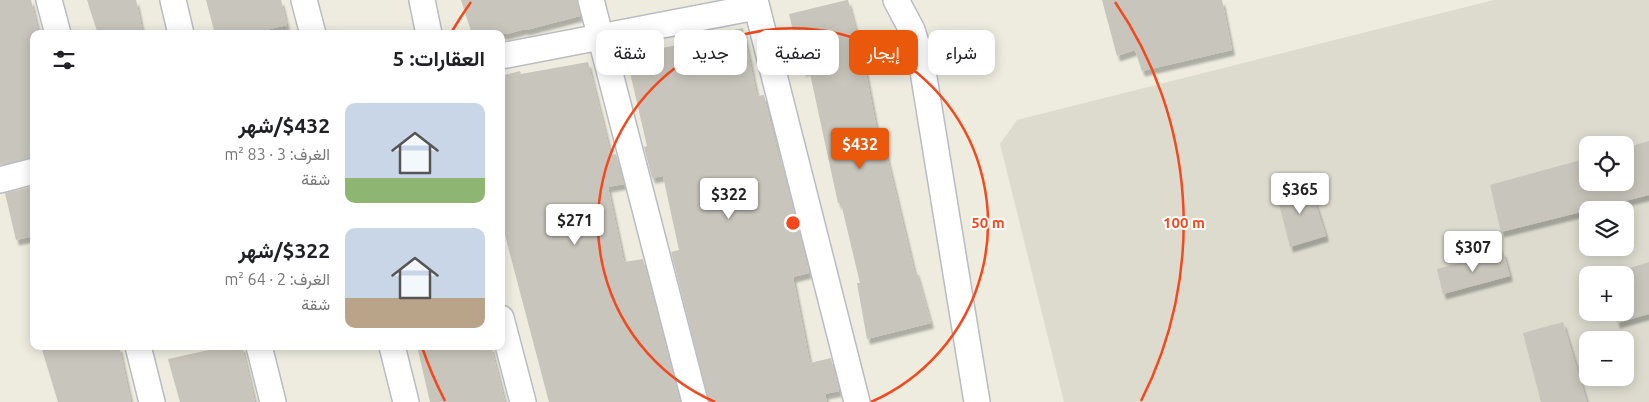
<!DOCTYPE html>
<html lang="ar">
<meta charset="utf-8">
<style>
body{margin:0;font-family:Ubuntu,Vazirmatn,sans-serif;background:#f6f6f6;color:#202124;direction:rtl;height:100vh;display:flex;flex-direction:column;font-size:19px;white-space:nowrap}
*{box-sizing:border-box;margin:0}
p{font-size:16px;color:#757577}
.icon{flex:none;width:28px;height:28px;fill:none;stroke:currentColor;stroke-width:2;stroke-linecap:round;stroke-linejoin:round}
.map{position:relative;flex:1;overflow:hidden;direction:ltr}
.panel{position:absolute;left:30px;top:30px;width:475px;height:320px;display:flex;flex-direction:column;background:#fff;border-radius:10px;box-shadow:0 2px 12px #0003;direction:rtl}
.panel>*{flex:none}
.hud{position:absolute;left:520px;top:30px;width:475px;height:45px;direction:rtl;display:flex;gap:10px}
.controls{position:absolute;left:1579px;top:136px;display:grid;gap:10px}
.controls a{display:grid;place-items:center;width:55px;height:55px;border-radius:10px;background:#fff;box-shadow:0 2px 12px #0003;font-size:25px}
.price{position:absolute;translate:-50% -42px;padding:0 11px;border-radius:5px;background:#fff;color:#222;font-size:16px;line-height:32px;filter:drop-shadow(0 1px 2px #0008)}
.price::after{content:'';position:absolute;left:50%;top:30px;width:15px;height:11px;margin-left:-8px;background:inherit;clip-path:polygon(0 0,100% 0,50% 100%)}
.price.active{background:#ea580c;color:#fff}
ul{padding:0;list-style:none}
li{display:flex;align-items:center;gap:15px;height:125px;padding:0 20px}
li span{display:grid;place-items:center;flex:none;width:140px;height:100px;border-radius:10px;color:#555}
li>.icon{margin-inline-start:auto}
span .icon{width:60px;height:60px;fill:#fffc;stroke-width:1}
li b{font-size:21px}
h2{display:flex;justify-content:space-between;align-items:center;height:60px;padding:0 20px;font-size:21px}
.chip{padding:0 18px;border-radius:10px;background:#fff;box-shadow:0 2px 12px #0003;font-size:18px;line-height:45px}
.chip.active{background:#ea580c;color:#fff}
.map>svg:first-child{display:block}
.education{fill:#dcdbce;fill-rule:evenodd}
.building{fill:#c8c5bc;filter:url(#shadow)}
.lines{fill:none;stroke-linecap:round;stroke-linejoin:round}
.minor-casing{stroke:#babcc3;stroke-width:28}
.minor{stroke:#fff;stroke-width:25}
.ring{fill:none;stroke:#f5491d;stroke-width:2.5}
.centre{fill:#f5491d;stroke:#fff;stroke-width:2.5}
.ring-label{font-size:15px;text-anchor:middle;font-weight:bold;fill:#f5491d;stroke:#fff;stroke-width:4;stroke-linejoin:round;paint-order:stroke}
</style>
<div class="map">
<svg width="1649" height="402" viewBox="0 0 1649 402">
<defs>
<filter id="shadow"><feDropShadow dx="3" dy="5.5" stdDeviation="1" flood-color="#0004"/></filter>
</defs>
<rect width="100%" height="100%" fill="#edecdf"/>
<path class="education" d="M1494,0H1649V402H1064L1000,144L1017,120ZM1588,145H1625V182H1588ZM1588,210H1625V248H1588ZM1588,275H1625V312H1588ZM1588,340H1625V378H1588Z"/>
<g class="building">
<polygon points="0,0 31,0 39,34 34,34 34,157 0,165"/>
<polygon points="87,0 136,0 143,34 98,34"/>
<polygon points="206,0 281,0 287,25 249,34 215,34"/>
<polygon points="461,0 577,0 580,16 526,30 525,29 507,34 472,34"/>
<polygon points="847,0 848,0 862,52 879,141 883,140 914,270 916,270 931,323 867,339 857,283 860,283 841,203 838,203 809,69 803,71 789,14"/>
<polygon points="1102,0 1222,0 1232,50 1142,71 1135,50 1117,56"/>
<polygon points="743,28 757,96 764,95 780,164 782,163 809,273 793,277 810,363 831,358 839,391 825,394 827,402 709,402 671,252 679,250 663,176 652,178 644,147 647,146 626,55 698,41 697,38"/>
<polygon points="588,62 611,155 616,154 624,184 608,187 624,262 643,259 680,402 549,402 501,220 501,76 520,71 521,74"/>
<polygon points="1649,141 1649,195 1501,232 1490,185 1588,158 1588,182 1625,182 1625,148"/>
<polygon points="1309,182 1326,236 1290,247 1276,192"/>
<polygon points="34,186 34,236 16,240 5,193"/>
<polygon points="1503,251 1510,276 1443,294 1437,269"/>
<polygon points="1649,262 1649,314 1617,323 1614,312 1625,312 1625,275 1608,275"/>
<polygon points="1563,322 1587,402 1541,402 1523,333"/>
<polygon points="41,346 119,346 131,402 58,402"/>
<polygon points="227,346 242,346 255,402 180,402 168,359"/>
<polygon points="417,346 491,346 505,402 430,402"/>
</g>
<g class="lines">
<defs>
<g id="minor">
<polyline points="49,0 58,34"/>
<polyline points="173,0 181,34"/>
<polyline points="304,0 313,34"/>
<polyline points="422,0 429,34"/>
<polyline points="591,0 695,402"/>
<polyline points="755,0 857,402"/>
<polyline points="896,0 912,30 921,59 977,402"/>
<polyline points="501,56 756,7"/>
<polyline points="0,180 34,171"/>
<polyline points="501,318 523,402"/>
<polyline points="138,346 152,402"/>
<polyline points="259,346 273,402"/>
<polyline points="392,346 406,402"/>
</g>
</defs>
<use href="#minor" class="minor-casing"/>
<use href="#minor" class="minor"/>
</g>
<g class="ring">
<path d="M715 402A195 195 0 1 1 871 402"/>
<path d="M445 401A391 391 0 0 1 422 347M451 33A391 391 0 0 1 471 2M1115 2A391 391 0 0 1 1141 401"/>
</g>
<circle cx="793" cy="223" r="8" class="centre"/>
<g class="ring-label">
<text x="988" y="228">50 m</text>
<text x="1184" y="228">100 m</text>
</g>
</svg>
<div class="controls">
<a><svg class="icon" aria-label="locate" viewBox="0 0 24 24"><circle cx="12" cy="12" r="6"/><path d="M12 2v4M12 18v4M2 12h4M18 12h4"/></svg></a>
<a><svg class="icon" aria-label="layers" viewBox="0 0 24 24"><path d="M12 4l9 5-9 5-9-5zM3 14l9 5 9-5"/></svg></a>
<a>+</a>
<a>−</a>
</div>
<b class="price active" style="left:860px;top:170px">$432</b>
<b class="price" style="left:1300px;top:215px">$365</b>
<b class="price" style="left:729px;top:220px">$322</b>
<b class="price" style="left:575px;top:246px">$271</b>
<b class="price" style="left:1473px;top:273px">$307</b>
<div class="hud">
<a class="chip">شراء</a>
<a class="chip active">إيجار</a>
<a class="chip">تصفية</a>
<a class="chip">جديد</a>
<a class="chip">شقة</a>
</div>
<section class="panel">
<h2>العقارات: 5<svg class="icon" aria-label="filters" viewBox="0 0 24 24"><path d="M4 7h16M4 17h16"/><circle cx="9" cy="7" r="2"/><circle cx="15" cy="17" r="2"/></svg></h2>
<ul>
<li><span style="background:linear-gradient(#c9d6e8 75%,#8fb573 0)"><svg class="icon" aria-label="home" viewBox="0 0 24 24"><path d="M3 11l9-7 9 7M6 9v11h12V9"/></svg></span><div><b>$432/شهر</b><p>الغرف: 3 · 83 m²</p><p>شقة</p></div></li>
<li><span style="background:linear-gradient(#c9d6e8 70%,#b9a48a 0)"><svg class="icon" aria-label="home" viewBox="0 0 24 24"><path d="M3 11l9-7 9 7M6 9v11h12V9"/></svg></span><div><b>$322/شهر</b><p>الغرف: 2 · 64 m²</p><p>شقة</p></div></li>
</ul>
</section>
</div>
